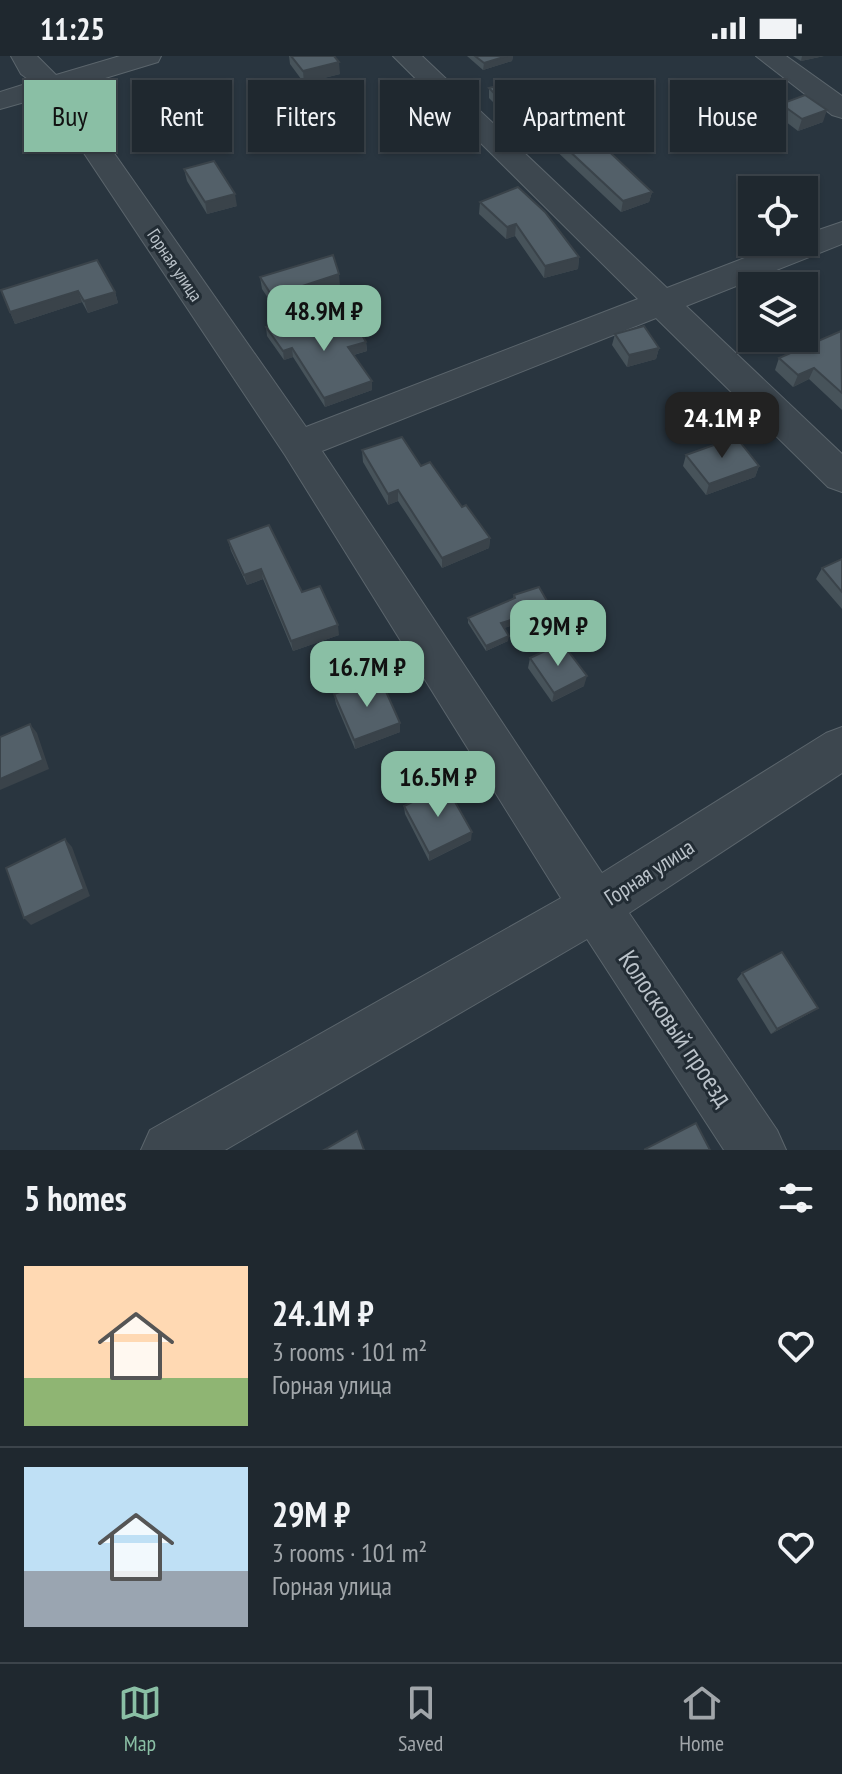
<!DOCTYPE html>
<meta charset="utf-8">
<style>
body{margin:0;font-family:"PT Sans Narrow",sans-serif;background:#2c343b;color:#f1f3f6;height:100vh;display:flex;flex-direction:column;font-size:30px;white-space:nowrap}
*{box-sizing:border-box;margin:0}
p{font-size:26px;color:#a1a6aa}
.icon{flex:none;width:44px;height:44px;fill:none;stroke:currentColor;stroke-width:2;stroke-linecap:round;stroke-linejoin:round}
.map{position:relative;height:1094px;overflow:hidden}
.sheet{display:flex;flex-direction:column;background:#1f282f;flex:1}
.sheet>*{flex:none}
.banner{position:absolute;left:24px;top:24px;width:794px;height:72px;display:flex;gap:16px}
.controls{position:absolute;left:738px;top:120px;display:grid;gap:16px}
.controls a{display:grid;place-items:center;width:80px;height:80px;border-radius:0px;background:#1f282f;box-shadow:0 2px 6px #0004,0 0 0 2px #3c444b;font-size:40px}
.price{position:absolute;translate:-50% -68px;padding:0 18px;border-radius:16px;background:#8abfa5;color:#111;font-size:26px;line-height:52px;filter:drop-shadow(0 2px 4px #0008)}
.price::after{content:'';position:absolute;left:50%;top:48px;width:24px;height:18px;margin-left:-12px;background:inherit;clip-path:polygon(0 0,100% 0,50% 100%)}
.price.current{background:#222;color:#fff}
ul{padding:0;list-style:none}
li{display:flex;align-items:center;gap:24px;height:200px;padding:0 24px}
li+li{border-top:2px solid #3c444b}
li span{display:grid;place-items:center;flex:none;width:224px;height:160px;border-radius:0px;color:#555}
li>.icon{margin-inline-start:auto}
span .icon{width:96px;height:96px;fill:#fffc;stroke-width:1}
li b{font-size:34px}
h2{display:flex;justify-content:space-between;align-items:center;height:96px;padding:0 24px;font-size:34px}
.chip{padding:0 28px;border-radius:0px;background:#1f282f;box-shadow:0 2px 6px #0004,0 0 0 2px #3c444b;font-size:28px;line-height:72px}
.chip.current{background:#8abfa5;color:#111}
.status{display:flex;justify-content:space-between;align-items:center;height:56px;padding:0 40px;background:#1f282f;direction:ltr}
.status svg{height:22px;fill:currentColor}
.dock{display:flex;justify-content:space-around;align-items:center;height:112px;border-top:2px solid #3c444b;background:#1f282f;font-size:22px;color:#a1a6aa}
.dock a{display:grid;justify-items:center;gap:4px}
.dock .current{color:#8abfa5}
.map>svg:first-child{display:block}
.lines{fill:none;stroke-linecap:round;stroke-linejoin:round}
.minor-casing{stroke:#5b656c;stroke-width:2}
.minor{fill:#3d474f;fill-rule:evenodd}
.wall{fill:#47535a}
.shaded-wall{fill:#3a434a}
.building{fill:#536069;stroke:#3a434a;stroke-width:2}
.labels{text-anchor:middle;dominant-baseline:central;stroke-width:6;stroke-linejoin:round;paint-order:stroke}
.far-street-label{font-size:18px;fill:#bac2c9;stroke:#222c34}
.street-label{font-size:22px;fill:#bac2c9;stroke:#222c34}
.near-street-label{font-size:26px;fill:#bac2c9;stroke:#222c34}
</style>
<div class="status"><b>11:25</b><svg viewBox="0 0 49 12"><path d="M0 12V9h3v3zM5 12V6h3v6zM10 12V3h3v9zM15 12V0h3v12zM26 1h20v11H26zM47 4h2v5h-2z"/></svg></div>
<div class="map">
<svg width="842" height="1094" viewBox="0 0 842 1094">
<rect width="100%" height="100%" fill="#29353f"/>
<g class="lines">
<defs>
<g id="minor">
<polygon points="11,0 37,0 56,19 120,0 161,0 158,6 69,33 306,371 638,243 393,0 422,0 667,232 786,186 804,186 804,179 842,166 842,188 686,250 842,398 842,436 828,431 656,262 322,395 602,817 826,677 842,671 842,717 629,857 777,1074 786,1094 724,1094 587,883 225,1094 141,1094 150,1074 561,842 285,399 46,40 0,53 0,36 32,26 21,18"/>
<polygon points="756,0 786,0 842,40 842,62 832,59"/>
</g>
</defs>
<use href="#minor" class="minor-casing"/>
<use href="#minor" class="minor"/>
</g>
<g class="wall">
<polygon points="289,0 334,0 340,18 304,27 290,8"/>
<polygon points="467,0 513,0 512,5 483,14"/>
<polygon points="793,0 824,0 801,5"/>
<polygon points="489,32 576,71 652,136 649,146 621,156 549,88 537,91 489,42"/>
<polygon points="781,48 823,66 798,75 777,59"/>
<polygon points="184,113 237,150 207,158 187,125"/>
<polygon points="480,146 579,201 578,213 544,222 515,180 506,183 479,158"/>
<polygon points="260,221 340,230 274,251 262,233"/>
<polygon points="1,234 115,236 118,247 88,257 82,246 15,268"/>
<polygon points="266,271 312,274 366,286 367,295 354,299 372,334 325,351 293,301 284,304 267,280"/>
<polygon points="842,275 842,354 809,323 793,331 775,314 779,302"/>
<polygon points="615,278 659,292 656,303 627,311 612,289"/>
<polygon points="362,394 421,410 462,451 490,482 489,492 442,512 398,445 388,449 363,406"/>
<polygon points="686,399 759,410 755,421 706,439 683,410"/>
<polygon points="228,484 302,536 339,579 293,595 263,523 247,529 231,495"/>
<polygon points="842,503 842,553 816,523 822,512"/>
<polygon points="514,539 550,558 504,572 508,585 486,595 468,567 468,562 513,543"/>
<polygon points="530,602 584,630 552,646 528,612"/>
<polygon points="334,638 400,676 355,693 336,648"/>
<polygon points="404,750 471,784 429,805 405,758"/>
<polygon points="742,917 818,952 810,957 771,978 737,923"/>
</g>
<g class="shaded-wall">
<polygon points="507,0 513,0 512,5 483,14 484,7"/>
<polygon points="802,0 824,0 801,5"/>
<polygon points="339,6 340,18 304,27 303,15"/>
<polygon points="827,54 823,66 798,75 802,63"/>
<polygon points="550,77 549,88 537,91 538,81"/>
<polygon points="652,136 649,146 621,156 623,145"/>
<polygon points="235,138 237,150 207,158 205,146"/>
<polygon points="516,168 515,180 506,183 507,171"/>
<polygon points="579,201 578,213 544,222 545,210"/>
<polygon points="339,218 340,230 274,251 272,240"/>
<polygon points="78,235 82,246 15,268 10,256"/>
<polygon points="115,236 118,247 88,257 84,245"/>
<polygon points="366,286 367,295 349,300 348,291"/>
<polygon points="292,292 293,301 284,304 283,295"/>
<polygon points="659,292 656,303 627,311 629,299"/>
<polygon points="814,312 809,323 793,331 798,319"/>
<polygon points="372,325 372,334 325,351 324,342"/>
<polygon points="759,410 755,421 706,439 709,428"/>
<polygon points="398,434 398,445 388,449 388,438"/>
<polygon points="490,482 489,492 442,512 442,502"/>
<polygon points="261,513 263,523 247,529 244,519"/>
<polygon points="551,552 550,558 500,573 501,567"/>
<polygon points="338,569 339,579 293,595 291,585"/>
<polygon points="509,580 508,585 486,595 486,590"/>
<polygon points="587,620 584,630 552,646 554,637"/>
<polygon points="400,667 400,676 355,693 354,684"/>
<polygon points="30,668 37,677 49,713 0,734 0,723"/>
<polygon points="472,776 471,784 429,805 429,797"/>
<polygon points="65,783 72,791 90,840 31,869 24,862"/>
<polygon points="818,952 810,957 771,978 777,973"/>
</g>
<g class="building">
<polygon points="291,0 334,0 339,6 303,15"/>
<polygon points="475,0 507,0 484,7"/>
<polygon points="516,25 532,43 541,41 576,71 581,69 652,136 623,145 550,77 538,81 489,32"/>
<polygon points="805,39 827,54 802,63 781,48"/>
<polygon points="214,105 235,138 205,146 184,113"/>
<polygon points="518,131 545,156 579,201 545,210 516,168 507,171 480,146"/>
<polygon points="333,199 339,218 272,240 260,221"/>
<polygon points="97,204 115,236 84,245 78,235 10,256 1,234"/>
<polygon points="301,258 312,274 353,263 366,286 348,291 372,325 324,342 292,292 283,295 266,271"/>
<polygon points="644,270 659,292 629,299 615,278"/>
<polygon points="841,275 842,337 814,312 798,319 779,302"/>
<polygon points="402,381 421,410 430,406 462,451 466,449 490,482 442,502 398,434 388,438 362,394"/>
<polygon points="736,381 759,410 709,428 686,399"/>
<polygon points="269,469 302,536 320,530 338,569 291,585 261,513 244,519 228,484"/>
<polygon points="842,503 842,536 822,512"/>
<polygon points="539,531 551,552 501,567 509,580 486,590 468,562 515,542 514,539"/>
<polygon points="562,587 587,620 554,637 530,602"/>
<polygon points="380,622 400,667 354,684 334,638"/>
<polygon points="30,668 43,704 0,723 0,681"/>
<polygon points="446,730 472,776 429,797 404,750"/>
<polygon points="65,783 84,833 24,862 6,812"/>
<polygon points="782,896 818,952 777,973 742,917"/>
<polygon points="696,1067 710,1094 645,1094 645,1093"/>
<polygon points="357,1075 364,1094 324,1094"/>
</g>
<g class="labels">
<g class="far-street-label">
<text transform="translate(175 209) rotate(56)">Горная улица</text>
</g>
<g class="street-label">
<text transform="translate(649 816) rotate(-33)">Горная улица</text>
</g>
<g class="near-street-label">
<text transform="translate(676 972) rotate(56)">Колосковый проезд</text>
</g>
</g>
</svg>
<div class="controls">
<a><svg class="icon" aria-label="locate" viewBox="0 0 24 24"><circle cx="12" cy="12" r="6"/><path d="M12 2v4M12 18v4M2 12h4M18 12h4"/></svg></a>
<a><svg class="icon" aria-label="layers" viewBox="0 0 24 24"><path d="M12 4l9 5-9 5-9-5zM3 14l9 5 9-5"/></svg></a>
</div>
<b class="price" style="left:324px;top:297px">48.9M ₽</b>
<b class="price current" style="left:722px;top:404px">24.1M ₽</b>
<b class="price" style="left:558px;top:612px">29M ₽</b>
<b class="price" style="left:367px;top:653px">16.7M ₽</b>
<b class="price" style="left:438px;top:763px">16.5M ₽</b>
<div class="banner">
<a class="chip current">Buy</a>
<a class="chip">Rent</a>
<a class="chip">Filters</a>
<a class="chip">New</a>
<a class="chip">Apartment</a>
<a class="chip">House</a>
</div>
</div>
<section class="sheet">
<h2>5 homes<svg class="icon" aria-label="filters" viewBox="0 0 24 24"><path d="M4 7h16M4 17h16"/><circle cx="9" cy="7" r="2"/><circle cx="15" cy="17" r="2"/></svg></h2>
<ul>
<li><span style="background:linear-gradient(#ffd9b3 70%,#8fb573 0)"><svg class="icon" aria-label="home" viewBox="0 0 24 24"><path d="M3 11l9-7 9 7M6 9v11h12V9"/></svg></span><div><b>24.1M ₽</b><p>3 rooms · 101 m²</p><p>Горная улица</p></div><svg class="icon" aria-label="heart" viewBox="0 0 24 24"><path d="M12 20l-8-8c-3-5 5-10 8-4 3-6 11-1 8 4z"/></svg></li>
<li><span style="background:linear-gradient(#bfe0f5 65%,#9aa5b1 0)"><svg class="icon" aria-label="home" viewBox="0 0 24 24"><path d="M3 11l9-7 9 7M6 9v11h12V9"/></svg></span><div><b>29M ₽</b><p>3 rooms · 101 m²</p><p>Горная улица</p></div><svg class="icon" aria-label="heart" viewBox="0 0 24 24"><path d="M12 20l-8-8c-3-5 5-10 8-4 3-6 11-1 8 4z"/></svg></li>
</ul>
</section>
<nav class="dock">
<a class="current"><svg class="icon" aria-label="map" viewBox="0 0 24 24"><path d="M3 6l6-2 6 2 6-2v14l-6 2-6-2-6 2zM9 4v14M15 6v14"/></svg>Map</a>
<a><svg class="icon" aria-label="saved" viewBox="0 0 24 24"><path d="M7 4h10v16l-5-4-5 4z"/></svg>Saved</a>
<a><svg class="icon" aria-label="home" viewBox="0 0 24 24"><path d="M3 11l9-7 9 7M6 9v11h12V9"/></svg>Home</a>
</nav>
